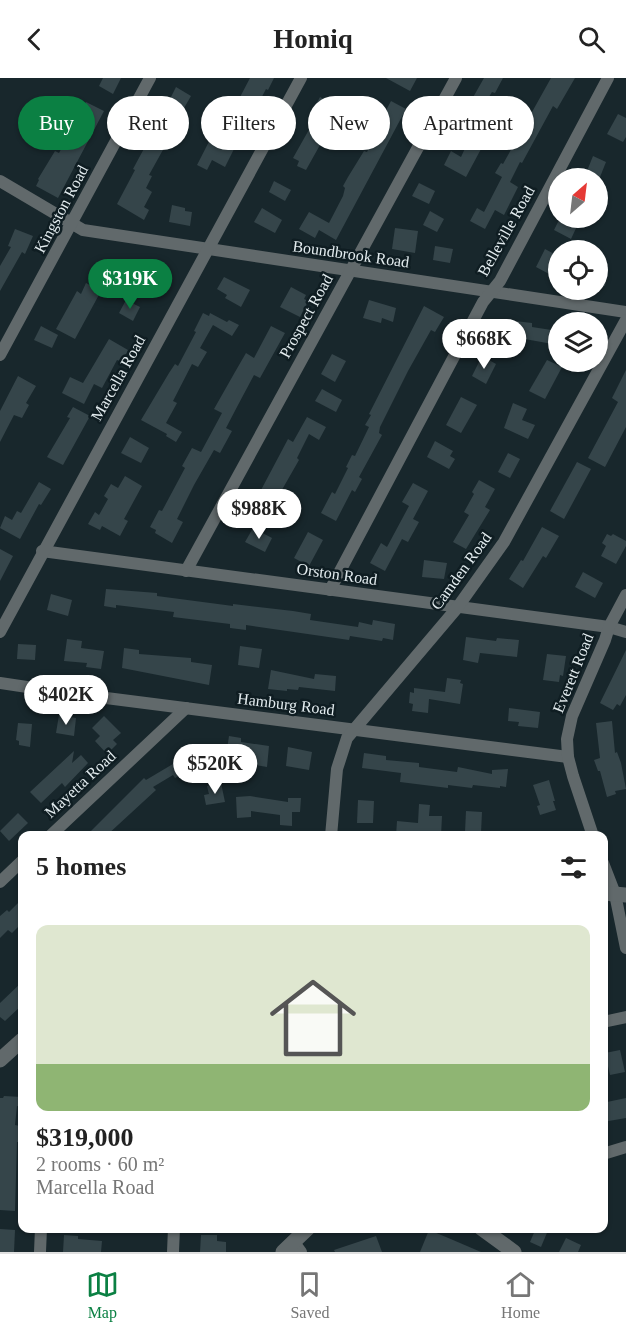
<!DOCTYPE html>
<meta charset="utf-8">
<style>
body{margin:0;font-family:"Times New Roman",serif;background:#f2f2f2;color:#222;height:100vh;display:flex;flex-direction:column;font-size:22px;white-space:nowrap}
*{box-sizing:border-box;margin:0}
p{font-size:20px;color:#767676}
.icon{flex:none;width:33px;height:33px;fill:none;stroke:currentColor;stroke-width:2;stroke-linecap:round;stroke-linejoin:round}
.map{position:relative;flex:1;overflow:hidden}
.side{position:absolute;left:18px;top:753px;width:590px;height:402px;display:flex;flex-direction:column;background:#fff;border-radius:12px;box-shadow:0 2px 4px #0004}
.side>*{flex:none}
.banner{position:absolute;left:18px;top:18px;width:591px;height:54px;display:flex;gap:12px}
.needle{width:39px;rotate:28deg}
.tools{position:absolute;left:548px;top:90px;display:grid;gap:12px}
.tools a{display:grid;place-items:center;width:60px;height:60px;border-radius:50%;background:#fff;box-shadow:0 2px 4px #0004;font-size:30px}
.price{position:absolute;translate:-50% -51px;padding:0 14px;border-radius:21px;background:#fff;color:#222;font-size:20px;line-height:39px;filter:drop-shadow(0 2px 3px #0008)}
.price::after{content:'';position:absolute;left:50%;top:36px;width:18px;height:14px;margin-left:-9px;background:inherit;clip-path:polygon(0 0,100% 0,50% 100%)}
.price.current{background:#0b8043;color:#fff}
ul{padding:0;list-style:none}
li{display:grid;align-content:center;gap:12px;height:318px;padding:0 18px}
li+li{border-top:2px solid #e0e0e0}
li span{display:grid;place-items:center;height:186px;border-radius:12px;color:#555}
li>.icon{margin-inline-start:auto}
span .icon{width:108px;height:108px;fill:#fffc;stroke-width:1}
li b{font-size:26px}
h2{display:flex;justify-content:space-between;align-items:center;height:72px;padding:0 18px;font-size:26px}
.pill{padding:0 21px;border-radius:27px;background:#fff;box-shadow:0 2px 4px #0004;font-size:21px;line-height:54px}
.pill.current{background:#0b8043;color:#fff}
header{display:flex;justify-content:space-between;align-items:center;height:78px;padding:0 18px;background:#fff;font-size:27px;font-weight:600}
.dock{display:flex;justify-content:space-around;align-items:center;height:84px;border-top:2px solid #e0e0e0;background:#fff;font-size:16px;color:#767676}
.dock a{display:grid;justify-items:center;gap:3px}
.dock .current{color:#0b8043}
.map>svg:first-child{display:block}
.building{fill:#35454a}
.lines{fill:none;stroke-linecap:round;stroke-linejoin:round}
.minor{stroke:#61696b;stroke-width:12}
.tertiary{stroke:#61696b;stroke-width:15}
.labels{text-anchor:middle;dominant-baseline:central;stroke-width:5;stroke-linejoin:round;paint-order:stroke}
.street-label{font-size:16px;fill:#e3ecef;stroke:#0f1d22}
</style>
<header><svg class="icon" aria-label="back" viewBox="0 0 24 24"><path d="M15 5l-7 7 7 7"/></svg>Homiq<svg class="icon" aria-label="search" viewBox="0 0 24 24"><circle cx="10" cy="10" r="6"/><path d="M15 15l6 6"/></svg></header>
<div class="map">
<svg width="626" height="1174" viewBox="0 0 626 1174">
<rect width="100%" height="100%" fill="#18272c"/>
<g class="building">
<polygon points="103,0 121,0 113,16 99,8"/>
<polygon points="250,0 274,0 268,12 266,11 256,30 252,28 238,57 242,60 237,70 235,69 225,89 212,82 207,92 197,87 218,46 223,49 225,44 229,47 241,22 239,21"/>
<polygon points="386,0 417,0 410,13"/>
<polygon points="484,0 503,0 495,15 492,14 487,22 471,51 459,44"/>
<polygon points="551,0 575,0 557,31 553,28 522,85 520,84 510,104 518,109 504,137 495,132 485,151 470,143 477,130 484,134 502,99 495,95 501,85 503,86"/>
<polygon points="176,9 191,18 180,37 166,29"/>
<polygon points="320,19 334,27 321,49 330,54 322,69 320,67 306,92 297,88 299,83 293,80 315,41 310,38"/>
<polygon points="391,23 406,31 336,162 319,152 315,160 299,151 309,134 329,145 343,118 345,110 343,108 348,99 364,73 367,74 385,39 383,38"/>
<polygon points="86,24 104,33 58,120 36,108 39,102 38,101 55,73 59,75"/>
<polygon points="618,36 626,40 626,59 623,64 607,56"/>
<polygon points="154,52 169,61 149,97 152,98 146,110 152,114 144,129 149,132 144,142 117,126 135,92 133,91"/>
<polygon points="468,64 481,71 466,99 444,87 451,73 461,79"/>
<polygon points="593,78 606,84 600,99 587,93"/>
<polygon points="274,103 291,112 285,123 269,114"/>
<polygon points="419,105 435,113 429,126 412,118"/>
<polygon points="172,127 185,130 185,133 192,134 190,148 169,144"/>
<polygon points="262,130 282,142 275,155 254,144"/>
<polygon points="430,133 444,141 437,154 423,147"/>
<polygon points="560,140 578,140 575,145 578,146 571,161 554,152"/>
<polygon points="395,150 418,153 415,175 392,171"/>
<polygon points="15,151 33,158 25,176 22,174 0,213 0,188 11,169 8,168"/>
<polygon points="435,168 453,171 450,185 433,182"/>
<polygon points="545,171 558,178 558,197 552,194 551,197 536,189"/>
<polygon points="597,187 608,189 605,208 597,207"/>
<polygon points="152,188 166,196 155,216 141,208"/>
<polygon points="224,199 250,212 241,229 225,220 227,217 217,211"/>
<polygon points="86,205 101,213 75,261 56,251 77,213 81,216"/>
<polygon points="291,209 306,217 304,221 308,223 300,239 280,229"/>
<polygon points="126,222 140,229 133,243 119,235"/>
<polygon points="369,222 396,230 393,244 382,240 381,245 363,240"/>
<polygon points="424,228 444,239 435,254 431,252 408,293 380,349 379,355 382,357 359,399 362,401 355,414 352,412 336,443 321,435 332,414 335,416 348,390 346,389 352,377 355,378 369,349 365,347 371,337 369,336"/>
<polygon points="203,235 209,238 210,235 227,244 229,242 239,247 232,258 213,247 200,270 207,274 198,289 192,286 173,323 177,325 166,345 182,354 176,364 166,358 167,356 141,342 169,295 175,286 178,288 196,254 194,253"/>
<polygon points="515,243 532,245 532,249 558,253 558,267 502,257 504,246 514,248"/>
<polygon points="41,248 58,257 52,270 34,262"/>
<polygon points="271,248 285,255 260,300 254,297 238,327 226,350 232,353 220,375 214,372 194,407 177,441 183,444 172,465 155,455 156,452 150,449 159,432 162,433 185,390 182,388 192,370 201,374 222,335 214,331 235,294 246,275 254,280"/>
<polygon points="109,261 128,272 122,284 117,282 102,310 94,306 84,326 62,315 70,299 83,305"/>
<polygon points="332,276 346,283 335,304 321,296"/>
<polygon points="482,278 496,286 486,306 472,298"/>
<polygon points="547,282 562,289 545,321 529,313"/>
<polygon points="626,292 626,349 605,389 588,380 618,324 612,320"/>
<polygon points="18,298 36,308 26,325 29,327 22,340 14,337 0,364 0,333"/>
<polygon points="322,311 342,322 336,334 315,323"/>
<polygon points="461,319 477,327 461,355 446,347"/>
<polygon points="513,325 527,331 522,342 535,347 528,361 504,350"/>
<polygon points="73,329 90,338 63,387 47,379 70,340 67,339"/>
<polygon points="307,339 326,349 319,362 309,356 297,380 299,382 275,424 280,427 272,440 252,429 288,361 293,364"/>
<polygon points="130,359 149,370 141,385 121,375"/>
<polygon points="435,363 453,373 450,378 455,381 449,391 427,379"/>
<polygon points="508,375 520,381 510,400 498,394"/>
<polygon points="577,384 591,391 564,441 550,433"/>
<polygon points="125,398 142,408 124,441 128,443 120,458 102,448 100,452 88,446 95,434 99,437 108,421 104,418 111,406 118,410"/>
<polygon points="479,402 495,411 485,429 490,432 466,471 453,464 469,437 464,434 474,416 472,414"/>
<polygon points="39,404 51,411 41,427 39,426 20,461 0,450 5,438 12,442 17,433 21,435"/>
<polygon points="413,405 428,413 413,441 419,444 408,464 402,461 385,493 370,485 381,465 387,469 409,428 402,424"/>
<polygon points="542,449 559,458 546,480 543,478 523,510 509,501 521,482 523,483"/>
<polygon points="253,450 272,460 265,474 245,464"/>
<polygon points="308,454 323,462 309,488 294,480"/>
<polygon points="607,456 611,458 613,456 626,463 626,468 616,486 601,478 606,468 602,465"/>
<polygon points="0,471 13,478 0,503"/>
<polygon points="424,482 447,485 444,501 422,499"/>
<polygon points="583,494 603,505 595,520 575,509"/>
<polygon points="106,511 157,515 157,518 233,528 233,526 293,533 311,536 310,542 358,549 359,544 372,547 373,542 395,546 393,562 383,560 382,563 350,558 349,562 246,547 246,552 230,550 230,546 173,539 174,534 116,527 116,530 104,528"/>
<polygon points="51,516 72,522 68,538 47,532"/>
<polygon points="466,559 496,563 497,560 519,562 517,579 480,575 478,585 463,582"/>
<polygon points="67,561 82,563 81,570 104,573 101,591 86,589 87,585 64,583"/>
<polygon points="18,566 36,567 35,582 17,581"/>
<polygon points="240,568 262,571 259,590 238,587"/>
<polygon points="124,570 139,572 139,576 191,580 191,584 212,587 209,607 122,590"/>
<polygon points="626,572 626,617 620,628 617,626 613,632 600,625"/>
<polygon points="547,576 566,578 563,598 560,597 559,604 543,602"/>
<polygon points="271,592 314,601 315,596 336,598 335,613 299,609 298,612 287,611 287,613 268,611"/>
<polygon points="447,600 461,602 460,605 463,606 460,626 429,621 428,635 412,633 413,626 409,625 410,614 414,615 414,610 445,614"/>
<polygon points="509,630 540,634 538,650 518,648 519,644 508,643"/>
<polygon points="59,637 76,640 74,658 56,655"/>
<polygon points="104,638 121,655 113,662 117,666 107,676 95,663 100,658 92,650"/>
<polygon points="612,643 615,675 617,674 621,685 626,711 615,713 616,716 607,719 600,693 598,693 594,682 600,680 596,645"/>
<polygon points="18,645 32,646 30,669 19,667 19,663 16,662"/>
<polygon points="229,658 241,660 241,664 269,668 267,689 233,683 234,680 226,678"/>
<polygon points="288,669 312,674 309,692 286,688"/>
<polygon points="192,671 204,692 191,700 187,694 175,700 173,697 153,709 156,712 106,758 86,758 144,700 146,702 183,680 181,678"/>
<polygon points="74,673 72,685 81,677 88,685 65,709 62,705 41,725 30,714"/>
<polygon points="364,675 386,678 386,682 419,685 419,689 457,694 458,689 492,696 492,692 508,691 506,709 500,708 500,710 473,707 472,710 448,707 448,710 400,704 401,695 362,690"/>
<polygon points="549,702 555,723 553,723 556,732 540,737 537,728 540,727 533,707"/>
<polygon points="221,705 225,724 206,727 204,717 209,716 207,708"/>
<polygon points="250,718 288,724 288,720 301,720 300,734 292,734 292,748 280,747 280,737 251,733 251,739 237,740 236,719"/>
<polygon points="358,722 374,723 373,745 357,745"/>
<polygon points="419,726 430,727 429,738 442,738 441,758 396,758 397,743 418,745"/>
<polygon points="466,733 482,734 481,755 465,754"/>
<polygon points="18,735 28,745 9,763 0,753"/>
<polygon points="22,821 22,845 12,855 8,852 0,860 0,838 7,832 9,834"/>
<polygon points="22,904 22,927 5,943 0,939 0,925"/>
<polygon points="620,972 625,994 610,997 605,975"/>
<polygon points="4,1018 22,1019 22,1029 17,1028 15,1047 20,1048 19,1064 17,1064 15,1133 0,1132 0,1020 3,1020"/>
<polygon points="626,1020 626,1040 603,1044 603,1032 608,1031 607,1024"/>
<polygon points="536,1150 549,1150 541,1169 530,1164"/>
<polygon points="0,1151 15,1152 14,1174 0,1174"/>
<polygon points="429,1152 446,1159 481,1174 420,1174"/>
<polygon points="64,1157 78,1158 78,1161 102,1163 101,1174 63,1174"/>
<polygon points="201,1157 217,1157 217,1163 226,1164 226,1174 200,1174"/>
<polygon points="376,1158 382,1174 335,1174 334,1172"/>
<polygon points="566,1160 581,1167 578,1174 559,1174"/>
</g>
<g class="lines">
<g class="minor">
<polyline points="0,103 83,152 626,234"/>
<polyline points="0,277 150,0"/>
<polyline points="42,473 609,549 626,554"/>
<polyline points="186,493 456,0"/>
<polyline points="330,512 483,224 500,203 608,0"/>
<polyline points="0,554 301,0"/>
<polyline points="0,605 67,615 568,679"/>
<polyline points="50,758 186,630"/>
<polyline points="331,758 337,691 347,660 457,530 504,464 626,242"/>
<polyline points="593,758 573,698 568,679 567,661 572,638 605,562 609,549 626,517"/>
<polyline points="603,785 615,816 626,870"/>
<polyline points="0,804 22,783"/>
<polyline points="603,944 626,939"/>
<polyline points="603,1076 626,1069"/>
<polyline points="293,1163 301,1174"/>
<polyline points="40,1174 41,1150"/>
<polyline points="173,1174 174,1150"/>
</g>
<g class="tertiary">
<polyline points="603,815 626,817"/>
<polyline points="0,982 22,962"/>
<polyline points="481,1150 514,1174"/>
<polyline points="283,1174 308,1150"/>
</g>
</g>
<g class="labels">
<g class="street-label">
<text transform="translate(61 131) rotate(-62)">Kingston Road</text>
<text transform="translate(506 153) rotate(-61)">Belleville Road</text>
<text transform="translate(351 176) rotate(8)">Boundbrook Road</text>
<text transform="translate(306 238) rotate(-61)">Prospect Road</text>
<text transform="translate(118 300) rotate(-61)">Marcella Road</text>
<text transform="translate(461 493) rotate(-54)">Camden Road</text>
<text transform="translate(337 496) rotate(8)">Orston Road</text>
<text transform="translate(573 595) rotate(-68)">Everett Road</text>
<text transform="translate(286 626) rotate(7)">Hamburg Road</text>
<text transform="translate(80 706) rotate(-43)">Mayetta Road</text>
</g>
</g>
</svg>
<div class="tools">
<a><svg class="needle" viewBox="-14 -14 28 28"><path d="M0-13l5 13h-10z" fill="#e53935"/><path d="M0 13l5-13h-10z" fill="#767676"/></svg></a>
<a><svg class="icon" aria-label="locate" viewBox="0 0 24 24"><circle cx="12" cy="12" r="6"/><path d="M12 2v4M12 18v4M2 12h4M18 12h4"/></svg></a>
<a><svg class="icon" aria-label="layers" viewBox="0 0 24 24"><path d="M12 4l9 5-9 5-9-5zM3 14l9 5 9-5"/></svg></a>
</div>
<b class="price current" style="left:130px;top:232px">$319K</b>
<b class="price" style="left:484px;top:292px">$668K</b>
<b class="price" style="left:259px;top:462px">$988K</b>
<b class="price" style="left:66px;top:648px">$402K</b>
<b class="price" style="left:215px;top:717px">$520K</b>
<div class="banner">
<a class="pill current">Buy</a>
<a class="pill">Rent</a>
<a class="pill">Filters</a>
<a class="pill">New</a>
<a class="pill">Apartment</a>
</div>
<section class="side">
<h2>5 homes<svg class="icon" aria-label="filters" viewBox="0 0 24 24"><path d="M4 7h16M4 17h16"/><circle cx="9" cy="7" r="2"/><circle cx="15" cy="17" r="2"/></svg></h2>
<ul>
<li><span style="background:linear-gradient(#dfe7d0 75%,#8fb573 0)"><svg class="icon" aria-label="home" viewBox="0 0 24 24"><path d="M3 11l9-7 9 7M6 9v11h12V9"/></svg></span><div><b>$319,000</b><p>2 rooms · 60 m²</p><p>Marcella Road</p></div></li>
</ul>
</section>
</div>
<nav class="dock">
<a class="current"><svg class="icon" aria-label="map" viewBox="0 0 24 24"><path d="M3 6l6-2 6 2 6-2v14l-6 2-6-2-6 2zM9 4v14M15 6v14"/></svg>Map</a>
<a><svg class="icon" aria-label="saved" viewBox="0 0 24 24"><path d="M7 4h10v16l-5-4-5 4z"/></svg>Saved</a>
<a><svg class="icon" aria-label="home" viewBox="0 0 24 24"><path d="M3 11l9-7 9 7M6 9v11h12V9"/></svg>Home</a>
</nav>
